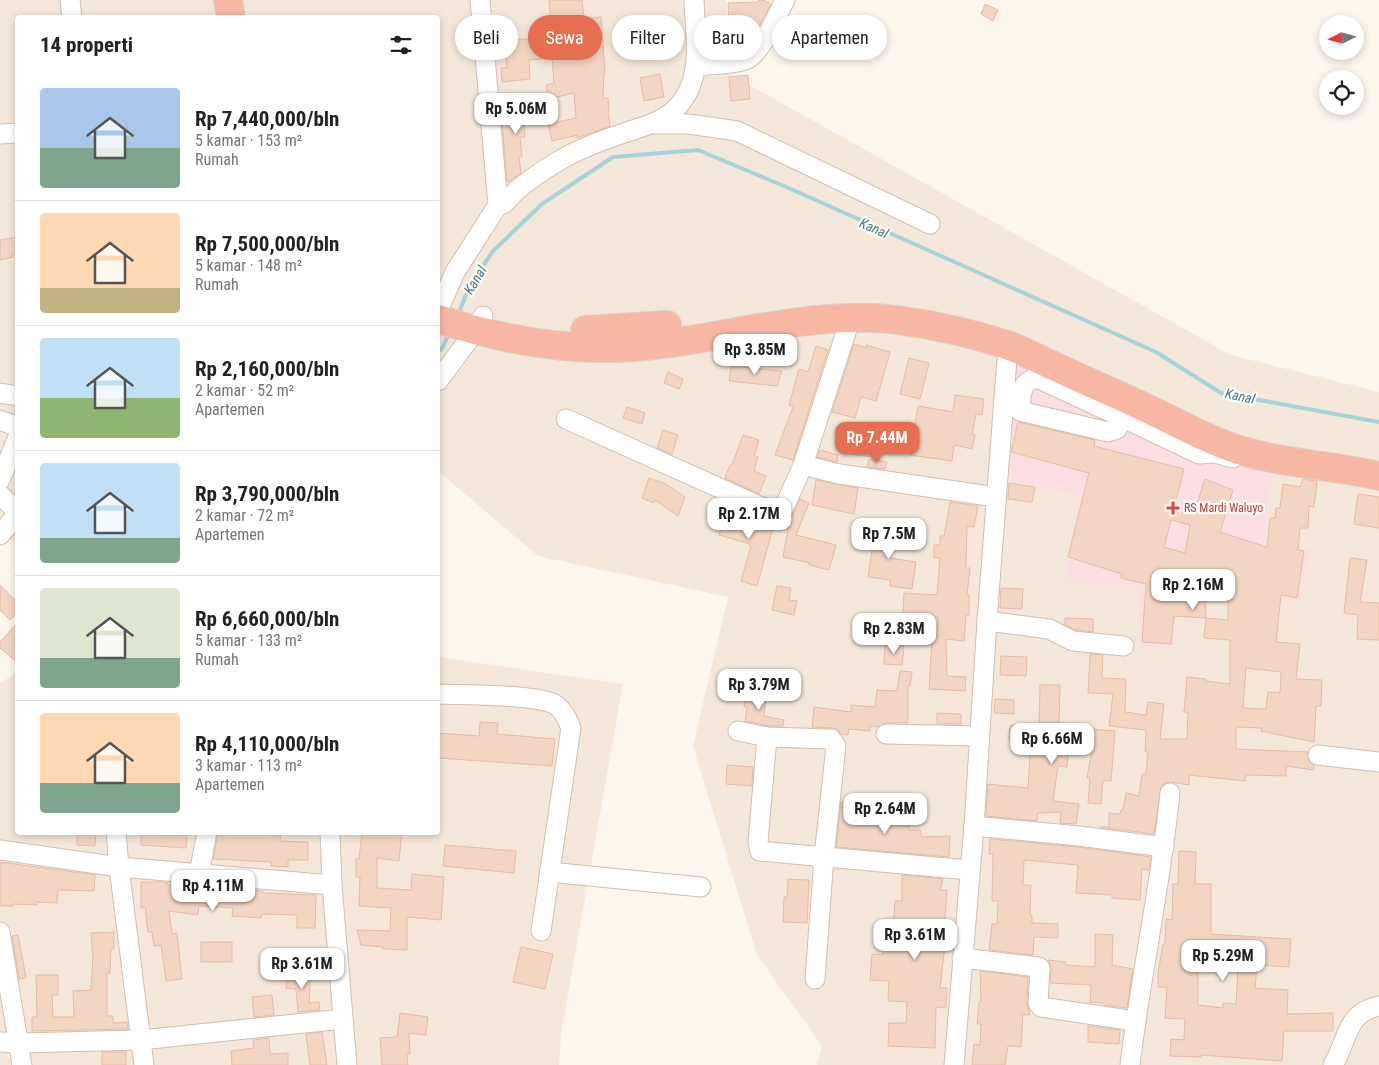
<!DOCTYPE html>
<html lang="id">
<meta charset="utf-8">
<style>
body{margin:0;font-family:"Roboto Condensed",sans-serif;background:#f2f2f2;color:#222;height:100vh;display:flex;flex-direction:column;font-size:19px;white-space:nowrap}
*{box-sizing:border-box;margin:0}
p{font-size:16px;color:#767676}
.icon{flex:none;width:28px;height:28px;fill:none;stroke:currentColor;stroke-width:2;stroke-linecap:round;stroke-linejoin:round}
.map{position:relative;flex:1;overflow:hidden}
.drawer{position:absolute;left:15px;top:15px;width:425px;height:820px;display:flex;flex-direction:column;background:#fff;border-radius:5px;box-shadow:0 2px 8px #0003}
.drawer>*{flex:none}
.banner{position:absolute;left:455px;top:15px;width:475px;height:45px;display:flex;gap:10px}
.needle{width:32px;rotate:264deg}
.controls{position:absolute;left:1319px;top:15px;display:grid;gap:10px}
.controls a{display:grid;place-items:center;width:45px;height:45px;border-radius:50%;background:#fff;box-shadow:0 2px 8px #0003;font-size:25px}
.price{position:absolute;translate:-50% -42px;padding:0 11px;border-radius:10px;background:#fff;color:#222;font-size:16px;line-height:32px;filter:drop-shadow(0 1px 2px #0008)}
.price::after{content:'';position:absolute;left:50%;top:30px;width:15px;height:11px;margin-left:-8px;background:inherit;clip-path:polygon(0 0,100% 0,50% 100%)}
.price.on{background:#e76f51;color:#fff}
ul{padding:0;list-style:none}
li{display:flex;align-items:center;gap:15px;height:125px;padding:0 25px}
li+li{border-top:1px solid #e0e0e0}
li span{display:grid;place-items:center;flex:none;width:140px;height:100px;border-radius:5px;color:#555}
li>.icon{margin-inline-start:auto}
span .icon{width:60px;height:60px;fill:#fffc;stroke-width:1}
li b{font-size:21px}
h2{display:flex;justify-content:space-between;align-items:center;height:60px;padding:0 25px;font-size:21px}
.chip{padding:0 18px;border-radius:22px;background:#fff;box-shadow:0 2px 8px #0003;font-size:18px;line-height:45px}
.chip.on{background:#e76f51;color:#fff}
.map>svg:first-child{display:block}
.residential{fill:#f5e8da}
.medical{fill:#fbdfe3}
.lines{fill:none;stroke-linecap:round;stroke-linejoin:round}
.stream{stroke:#a5d3da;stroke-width:4}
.building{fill:#f3d5c3;stroke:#e6bba3;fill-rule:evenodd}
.minor-casing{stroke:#d1beb0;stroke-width:21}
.highway-casing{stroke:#dad1cd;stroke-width:30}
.minor{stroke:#fff;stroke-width:19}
.highway{stroke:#f7b7a3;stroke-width:28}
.health-dot{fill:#e0444e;stroke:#fffaf3;stroke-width:2}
.labels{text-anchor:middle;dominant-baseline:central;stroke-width:4.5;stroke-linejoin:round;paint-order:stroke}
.health-label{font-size:12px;fill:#be3a42;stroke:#fffaf3;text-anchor:start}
.water-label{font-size:14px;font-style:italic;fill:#437c86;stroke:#fffaf3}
</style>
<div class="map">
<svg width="1379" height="1065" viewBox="0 0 1379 1065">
<rect width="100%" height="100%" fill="#fdf6ec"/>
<g class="residential">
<polygon points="0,0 726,0 728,73 1231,355 1379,392 1379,1065 817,1065 822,1046 757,955 693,746 728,597 538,556 438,471 438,18 18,18 17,549 12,540 0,538"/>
<polygon points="438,657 623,684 561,1034 559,1065 0,1065 0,683 17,673 18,832 438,832"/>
</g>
<polygon class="medical" points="1027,357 1273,463 1264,544 1310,550 1300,601 1249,595 1199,585 1178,585 1175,648 1138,646 1141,587 1066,583 1074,521 1081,495 1011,482 1011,471 1006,468 1015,365"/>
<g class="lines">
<g class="stream">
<polyline points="458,315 469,287 493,251 542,204 613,157 698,150 791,189 1156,352 1221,393 1379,422"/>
<polyline points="438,352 443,347 449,333"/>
</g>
</g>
<g class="building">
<polygon points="549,0 582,0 584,19 601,17 605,73 604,73 603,98 608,98 609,112 608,112 610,126 577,138 577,135 552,141 548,124 576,118 574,93 549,99 546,85 554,83 552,58 529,60 530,79 502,82 501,68 507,68 504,41 550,37 549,23 551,23"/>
<polygon points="759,0 764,0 771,4 758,28 744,48 741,50 731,49 731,25 729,26 728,3 758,2"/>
<polygon points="985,4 998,10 993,21 981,14"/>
<polygon points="664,23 667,45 642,47 640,25"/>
<polygon points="660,74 664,97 644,101 640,78"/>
<polygon points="748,75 750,99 731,101 729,77"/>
<polygon points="540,99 542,110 523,113 525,137 520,137 522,157 519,157 521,173 510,181 507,182 502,122 511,122 508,104"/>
<polygon points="18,237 18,254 12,254 13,257 0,260 0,240"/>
<polygon points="854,344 866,348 866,345 890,352 876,401 861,397 855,418 832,412"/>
<polygon points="816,346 828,350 793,460 775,455 793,407 789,405 799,369 808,372"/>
<polygon points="909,358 929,363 920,399 900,394"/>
<polygon points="731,366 782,371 777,386 729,381"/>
<polygon points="668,372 683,379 679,389 664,383"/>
<polygon points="955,395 984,399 982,415 976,414 972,434 975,435 972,449 954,445 952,461 910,455 918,406 953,412"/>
<polygon points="627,407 645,413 642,424 623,418"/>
<polygon points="850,422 884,429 878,458 845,453"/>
<path d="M1018,422L1095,440L1094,446L1184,469L1174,508L1194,513L1205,479L1233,490L1220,532L1267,547L1270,518H1275L1276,508H1280L1283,484L1300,487L1303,479L1317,481L1314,507L1309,506L1308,528H1300L1298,550L1304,551L1297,598L1281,595L1276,642L1300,644L1296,679L1322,680L1321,706H1316L1314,742L1261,731L1262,728L1236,727V749L1308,752V759L1314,765V770L1286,766V776L1246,775L1245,781L1189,775V785L1171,782L1165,783L1161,787L1154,834L1100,827H1109V813L1120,814L1121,810H1123L1126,793L1139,796L1142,774H1146L1148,752H1145L1146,730L1109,726L1113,694L1088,693L1090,654L1103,655L1102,678L1126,679L1125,712L1146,715L1148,702L1164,704L1160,739H1187L1188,712H1184L1187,677L1206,679V681L1230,684V640L1204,638L1206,618L1174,616L1171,644L1142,642L1146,584L1121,578L1122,574L1068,557L1089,473L1011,452ZM1171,520L1190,525L1185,553L1164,547ZM1204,581L1228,589V620L1206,618ZM1246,668L1281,672L1280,693L1268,692L1266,709L1243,708Z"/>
<polygon points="663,430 678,435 672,454 657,448"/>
<polygon points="743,435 759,440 754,456 758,457 754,471 766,476 759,494 725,478 730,465 732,465"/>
<polygon points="820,450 838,455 837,462 817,457"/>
<polygon points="869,459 887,462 885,469 867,467"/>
<polygon points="649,478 666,484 685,497 678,516 655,500 654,503 642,498"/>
<polygon points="816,480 858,488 854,514 812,505"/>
<polygon points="1009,483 1035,487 1032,502 1008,499"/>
<polygon points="1358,494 1379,497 1379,528 1354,524"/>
<polygon points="800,499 809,503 796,535 836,545 829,570 809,565 810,563 783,557 789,523 786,522 792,517"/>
<polygon points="950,502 978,506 974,527 967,526 966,568 970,568 967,595 969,595 969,615 966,615 964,641 946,639 947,676 966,677 965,691 929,689 932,639 936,639 938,618 903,615 904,593 937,595 940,558 934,558 934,545 940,545 940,536 944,536"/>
<polygon points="727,506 774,524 757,586 741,581 751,546 749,545 750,544 719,535"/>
<polygon points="872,523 891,524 889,558 916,562 912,589 890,586 890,580 868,577 873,543 871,543"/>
<polygon points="1350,558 1367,560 1360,602 1379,603 1379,640 1357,639 1358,615 1344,613"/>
<polygon points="0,585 18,603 18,612 10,620 0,610"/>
<polygon points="777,586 791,588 789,600 797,601 794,615 772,610"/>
<polygon points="1001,588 1023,589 1022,609 1000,608"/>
<polygon points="1065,618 1093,619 1093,632 1076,630 1065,625"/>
<polygon points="18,622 18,663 0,648 0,642"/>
<polygon points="885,645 904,646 902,665 884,664"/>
<polygon points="1001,656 1027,657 1026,676 1000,675"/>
<polygon points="900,671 912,672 910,686 908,686 908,723 886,723 878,727 870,726 870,731 849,729 848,735 841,734 837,729 832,728 812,727 814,707 851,712 851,705 875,707 877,690 897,691"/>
<polygon points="1040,685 1060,685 1059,726 1115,731 1111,781 1103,780 1101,804 1088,803 1090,778 1087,778 1092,748 1069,745 1067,767 1058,766 1053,801 1079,804 1076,824 1060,823 1061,812 1038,813 1037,821 986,816 988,784 1028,788 1031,741 1009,740 1010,725 1039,727"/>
<polygon points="746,692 766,694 764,716 784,720 783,726 768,726 745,721 747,707 744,707"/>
<polygon points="995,699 1014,700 1014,714 994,713"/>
<polygon points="937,713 961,714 961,724 937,724"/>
<polygon points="480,722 498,723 497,734 555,739 552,766 438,758 438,733 479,736"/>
<polygon points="727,765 753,767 752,786 726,784"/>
<polygon points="841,802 865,804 864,821 909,820 909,830 920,830 922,837 950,836 949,857 836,847"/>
<polygon points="77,832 96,832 95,846 77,845"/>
<polygon points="141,832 187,832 186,848 141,845"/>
<polygon points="218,832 281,835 280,841 308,842 308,860 288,860 288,867 271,866 271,862 213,859"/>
<polygon points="362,832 402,832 399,861 377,858 377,888 411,890 412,874 444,877 441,920 407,917 407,950 383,949 383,947 361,945 357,930 390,931 391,908 359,906 360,877 356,877 356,858 359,859"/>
<polygon points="990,839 1078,847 1151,857 1149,870 1142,869 1140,900 1112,898 1112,895 1076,893 1078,865 1024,860 1023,885 1031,885 1030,915 1032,915 1032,923 1058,924 1058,938 1034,937 1033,955 989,950 992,924 997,924 998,901 992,901 993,854 989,854"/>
<polygon points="445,845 516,851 514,873 443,866"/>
<path d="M1179,851L1196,852L1195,884H1211V934L1291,939L1289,967L1257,965L1255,988L1288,990L1287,1014L1333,1013V1031H1284L1282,1061L1201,1055V1057L1170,1056L1171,1039L1184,1040L1185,1019L1165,1018L1167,987H1158V973L1163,944H1165L1166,919L1172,920L1173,884H1178ZM1198,966L1238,971L1236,1004L1223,1003V1008L1198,1005Z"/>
<polygon points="0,862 95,875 94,891 58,890 57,903 37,902 37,905 13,904 13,906 0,906"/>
<polygon points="902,875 943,879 940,890 947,890 944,931 945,945 940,988 947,988 946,1008 936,1007 935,1048 888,1046 889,1023 906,1023 907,1002 888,1001 889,981 870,980 872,954 883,955 885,928 893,929 895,901 902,901"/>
<polygon points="788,879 809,880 807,923 783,922 784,897 787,897"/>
<polygon points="141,882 167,882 167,885 209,891 210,886 226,887 226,889 263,891 263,893 316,895 315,928 297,928 297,915 262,914 261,918 232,916 233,908 199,906 198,915 169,911 172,934 177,933 182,979 166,981 161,945 154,946 152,932 148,932 145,907 141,908"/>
<polygon points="114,932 114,949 111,949 110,973 107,973 107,1016 113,1016 113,1023 127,1022 128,1029 32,1031 32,1017 37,1017 36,975 58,975 58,995 52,995 53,1017 74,1017 73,991 91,990 93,957 91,933"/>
<polygon points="1095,934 1113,935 1112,965 1133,969 1127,1008 1104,1005 1104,1003 1090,1002 1091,985 1050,983 1051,968 1048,960 1066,962 1066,965 1095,967"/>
<polygon points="18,935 26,978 19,979 12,936"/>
<rect x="201" y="942" width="31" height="20"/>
<polygon points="521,947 553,954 545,989 513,982"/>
<polygon points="287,970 311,972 309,1003 319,1002 320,1010 298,1012 296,989 286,988"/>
<polygon points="980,971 1028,977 1027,1002 1030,1015 1023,1015 1021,1047 1008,1046 1005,1065 972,1065 974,1044 980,1045 981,1024 977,1024 979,1002 981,1002"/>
<polygon points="272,995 274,1015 254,1017 252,997"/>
<polygon points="400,1013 428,1017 426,1035 409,1033 410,1054 407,1055 408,1065 382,1065 380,1038 397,1037"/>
<polygon points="1088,1026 1120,1030 1119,1044 1088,1042"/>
<polygon points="322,1032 327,1065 310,1065 306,1034"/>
<polygon points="269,1038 270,1054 288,1053 288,1065 232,1065 231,1051 254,1048 253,1040"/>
<rect x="102" y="1052" width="24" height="13"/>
</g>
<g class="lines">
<defs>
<g id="minor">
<polyline points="70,0 72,18"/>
<path d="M696,66C711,64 731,65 745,60C761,55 777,15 785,0"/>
<polyline points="655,124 689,124 737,131 930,224"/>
<polyline points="0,134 18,133"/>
<path d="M498,205C505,205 507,200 512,195C526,181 545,169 562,159C581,148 600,141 621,134C644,126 668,122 683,100C703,72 695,33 694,0"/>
<polyline points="438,311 455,272 498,205 480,0"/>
<path d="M1033,379H1039L1123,418L1117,429L1108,432L1020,411C1021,399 1020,383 1033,379Z"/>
<polyline points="438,381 476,330 483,316"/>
<polyline points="0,393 18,396"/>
<polyline points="1127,409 1123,418 1199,454 1215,453 1233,458"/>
<polyline points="566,419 775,513 782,512 803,465 851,317"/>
<polyline points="0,420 18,427"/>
<polyline points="803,465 839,474 996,497"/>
<polyline points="0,480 18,437"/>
<polyline points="0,495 18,512"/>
<polyline points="0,535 18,513"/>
<polyline points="987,621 1049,629 1073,641 1124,646"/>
<path d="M438,694C462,695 539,694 556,705C564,711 567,719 571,728L541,931"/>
<polyline points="738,731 767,737 831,739 836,746 824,857 815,979"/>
<polyline points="886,734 979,736"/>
<polyline points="767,737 758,842 760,851 969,870"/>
<polyline points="1318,755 1379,762"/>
<polyline points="974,826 1079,836 1164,847"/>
<polyline points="116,832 119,867 144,1065"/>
<polyline points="330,832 332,885 347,1065"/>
<polyline points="0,850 119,867 332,885"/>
<polyline points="549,872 701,887"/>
<polyline points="199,874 207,832"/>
<polyline points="0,932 22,1065"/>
<polyline points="962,958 1039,967 1040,968 1038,1003 1041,1007 1135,1021"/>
<polyline points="0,1042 19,1043 141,1040 343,1019"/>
<polyline points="954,1065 974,826 987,621 1008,346"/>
<path d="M1130,1065C1141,974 1161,884 1170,793"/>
<path d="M1333,1065C1348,1040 1346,1012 1379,1006"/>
</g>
<g id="highway">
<polyline points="228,0 231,18"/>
<path d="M438,319C511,343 587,355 664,344C739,334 823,310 897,320C935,325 971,333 1007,345C1024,351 1040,360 1056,367C1086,381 1116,394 1146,408C1172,420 1198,435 1225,445C1275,464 1328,464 1379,476"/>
<polyline points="585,330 667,325"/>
</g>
</defs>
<use href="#minor" class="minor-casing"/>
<use href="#highway" class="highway-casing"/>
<use href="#minor" class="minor"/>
<use href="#highway" class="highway"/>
</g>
<path class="health-dot" d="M1170.5 500.5h5v5h5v5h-5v5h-5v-5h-5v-5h5z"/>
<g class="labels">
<g class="health-label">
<text x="1184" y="508">RS Mardi Waluyo</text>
</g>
<g class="water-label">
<text transform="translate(874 228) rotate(24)">Kanal</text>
<text transform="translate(475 280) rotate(-59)">Kanal</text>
<text transform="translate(1240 396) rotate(12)">Kanal</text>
</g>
</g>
</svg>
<div class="controls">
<a><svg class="needle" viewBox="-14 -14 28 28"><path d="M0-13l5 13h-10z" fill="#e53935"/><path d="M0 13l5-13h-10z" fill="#767676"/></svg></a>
<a><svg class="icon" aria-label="locate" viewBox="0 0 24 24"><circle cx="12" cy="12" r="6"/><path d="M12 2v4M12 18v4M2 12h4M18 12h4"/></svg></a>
</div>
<b class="price" style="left:516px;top:135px">Rp 5.06M</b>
<b class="price" style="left:755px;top:376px">Rp 3.85M</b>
<b class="price on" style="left:877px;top:464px">Rp 7.44M</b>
<b class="price" style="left:749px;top:540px">Rp 2.17M</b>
<b class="price" style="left:889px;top:560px">Rp 7.5M</b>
<b class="price" style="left:1193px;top:611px">Rp 2.16M</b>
<b class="price" style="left:894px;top:655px">Rp 2.83M</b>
<b class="price" style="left:759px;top:711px">Rp 3.79M</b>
<b class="price" style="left:1052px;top:765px">Rp 6.66M</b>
<b class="price" style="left:885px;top:835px">Rp 2.64M</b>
<b class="price" style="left:213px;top:912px">Rp 4.11M</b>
<b class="price" style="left:915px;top:961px">Rp 3.61M</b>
<b class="price" style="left:1223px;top:982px">Rp 5.29M</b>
<b class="price" style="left:302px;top:990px">Rp 3.61M</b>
<div class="banner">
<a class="chip">Beli</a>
<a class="chip on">Sewa</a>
<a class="chip">Filter</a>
<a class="chip">Baru</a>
<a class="chip">Apartemen</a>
</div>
<section class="drawer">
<h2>14 properti<svg class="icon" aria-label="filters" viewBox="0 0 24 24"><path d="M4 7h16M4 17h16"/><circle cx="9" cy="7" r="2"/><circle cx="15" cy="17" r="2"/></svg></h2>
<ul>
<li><span style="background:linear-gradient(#a9c7e8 60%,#7fa58c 0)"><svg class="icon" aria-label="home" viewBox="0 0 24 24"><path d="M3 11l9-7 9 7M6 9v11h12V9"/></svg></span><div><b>Rp 7,440,000/bln</b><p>5 kamar · 153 m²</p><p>Rumah</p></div></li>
<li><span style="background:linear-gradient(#ffd9b3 75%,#c2b280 0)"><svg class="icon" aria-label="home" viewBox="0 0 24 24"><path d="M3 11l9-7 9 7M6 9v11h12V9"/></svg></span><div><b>Rp 7,500,000/bln</b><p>5 kamar · 148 m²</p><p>Rumah</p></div></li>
<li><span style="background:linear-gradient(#bfe0f5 60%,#8fb573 0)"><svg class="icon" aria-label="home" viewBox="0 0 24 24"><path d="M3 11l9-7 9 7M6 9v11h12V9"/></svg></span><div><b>Rp 2,160,000/bln</b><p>2 kamar · 52 m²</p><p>Apartemen</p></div></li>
<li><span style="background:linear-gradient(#bfe0f5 75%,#7fa58c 0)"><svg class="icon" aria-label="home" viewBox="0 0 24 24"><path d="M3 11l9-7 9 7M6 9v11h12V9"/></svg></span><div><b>Rp 3,790,000/bln</b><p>2 kamar · 72 m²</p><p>Apartemen</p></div></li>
<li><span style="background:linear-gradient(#dfe7d0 70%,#7fa58c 0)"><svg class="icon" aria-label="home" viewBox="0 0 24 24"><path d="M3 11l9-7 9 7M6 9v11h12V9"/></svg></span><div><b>Rp 6,660,000/bln</b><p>5 kamar · 133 m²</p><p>Rumah</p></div></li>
<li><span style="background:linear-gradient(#ffd9b3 70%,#7fa58c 0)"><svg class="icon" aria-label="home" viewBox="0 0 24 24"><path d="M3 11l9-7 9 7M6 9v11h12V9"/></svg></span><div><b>Rp 4,110,000/bln</b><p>3 kamar · 113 m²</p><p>Apartemen</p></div></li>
</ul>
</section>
</div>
